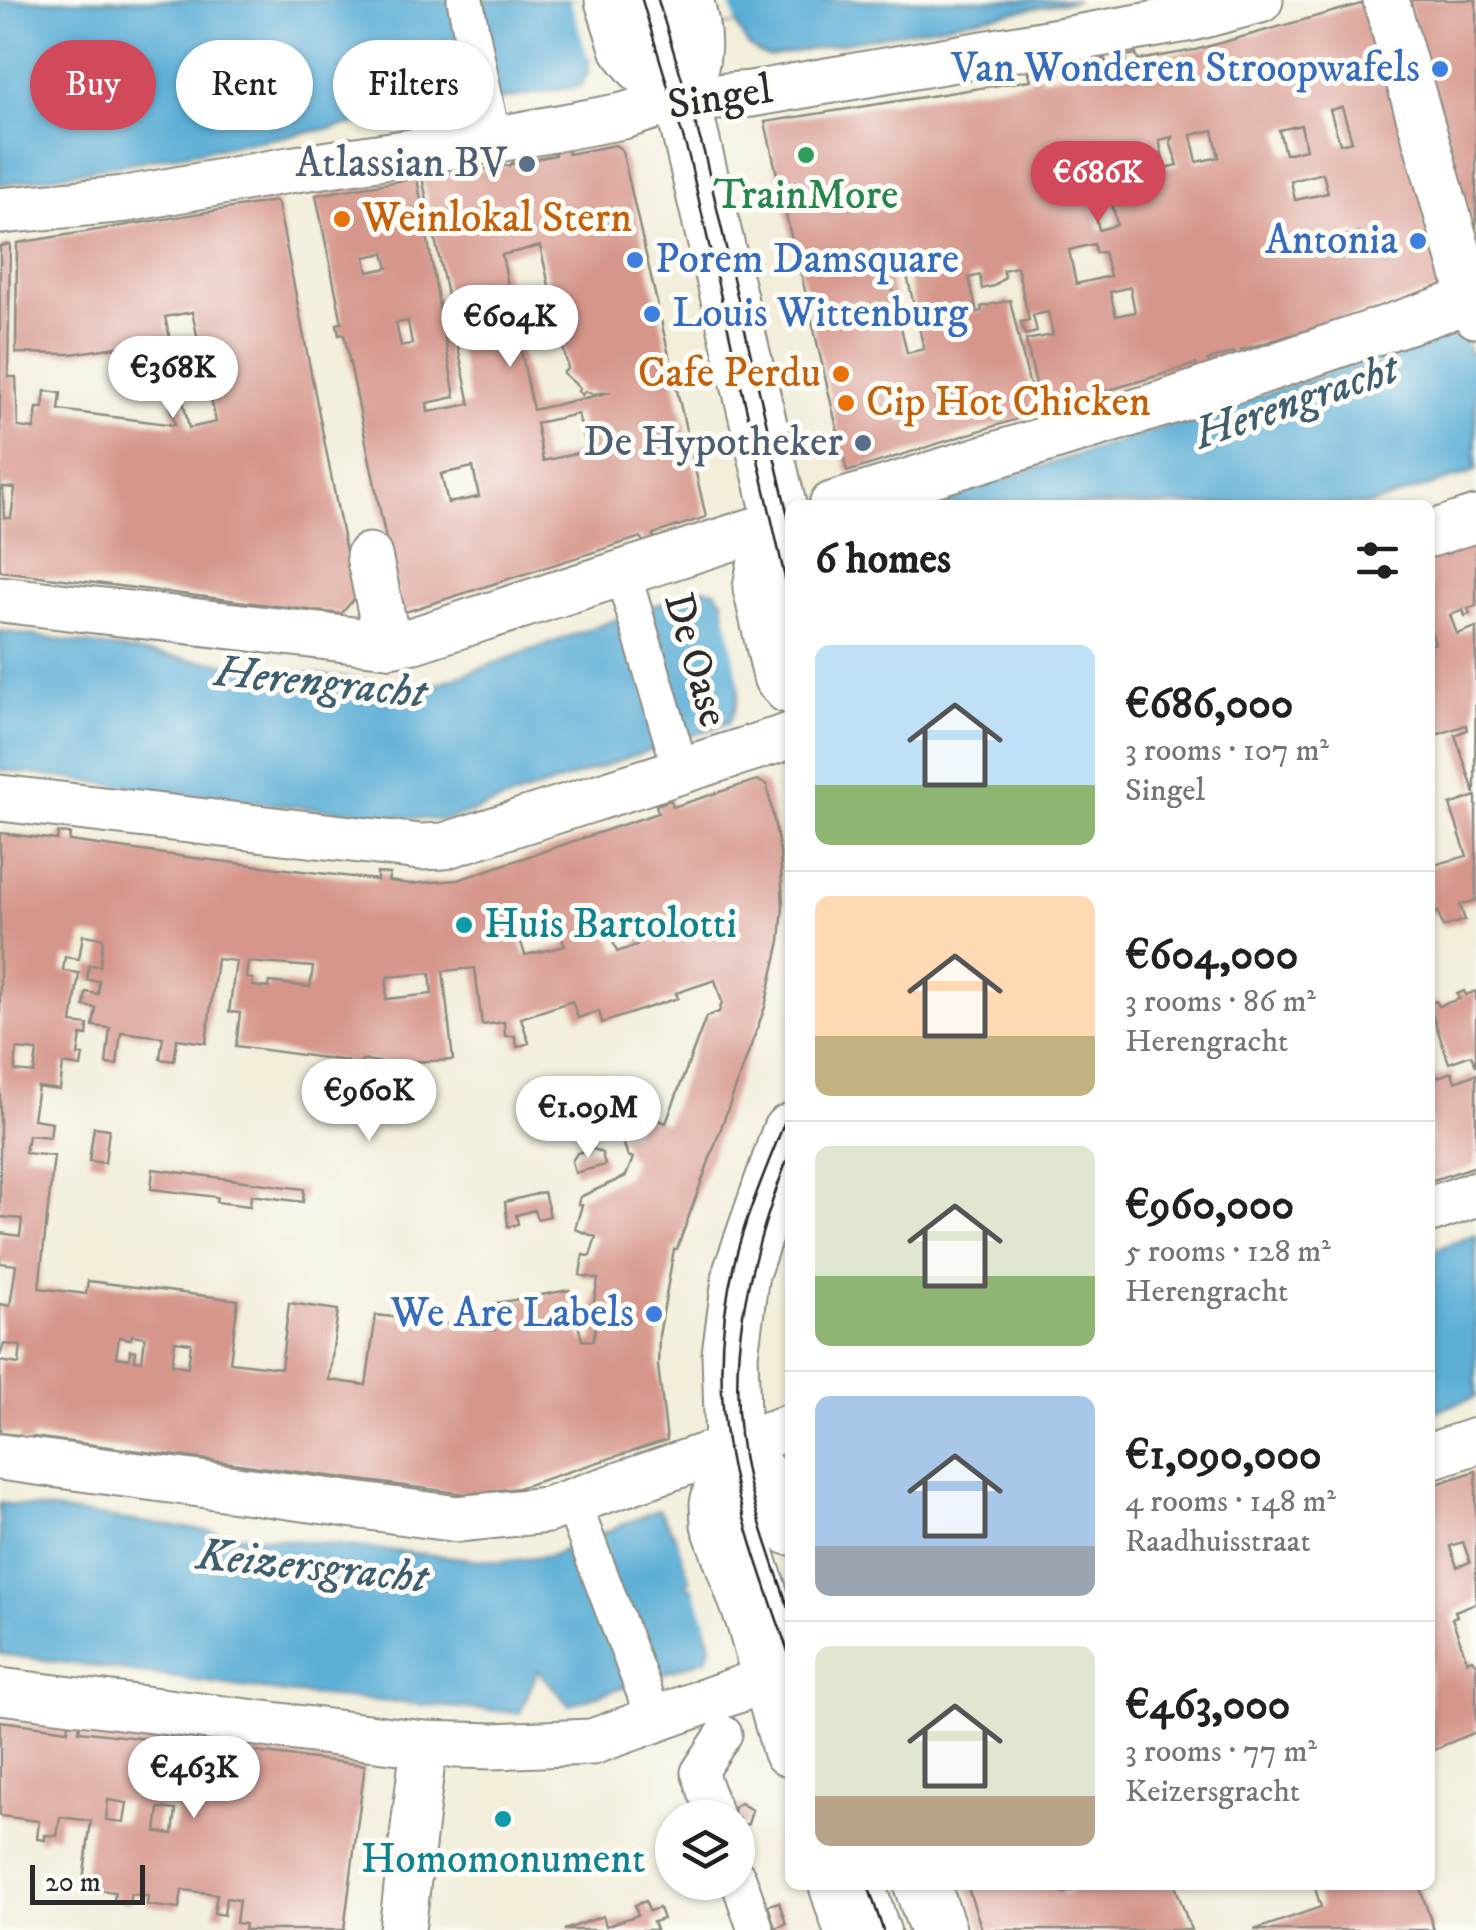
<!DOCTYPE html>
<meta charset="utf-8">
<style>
body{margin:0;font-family:"IM FELL DW Pica",serif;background:#f6f6f6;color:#202124;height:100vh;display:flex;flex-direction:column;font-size:38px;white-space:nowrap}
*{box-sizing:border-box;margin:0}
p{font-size:32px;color:#757577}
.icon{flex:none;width:55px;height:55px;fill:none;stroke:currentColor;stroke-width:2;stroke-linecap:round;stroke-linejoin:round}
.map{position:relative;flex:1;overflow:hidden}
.sheet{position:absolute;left:785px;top:500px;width:650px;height:1390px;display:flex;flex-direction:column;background:#fff;border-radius:15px;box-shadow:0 2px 8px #0004}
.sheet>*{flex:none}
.hud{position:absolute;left:30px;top:40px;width:605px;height:90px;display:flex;gap:20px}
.fabs{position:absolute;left:655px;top:1800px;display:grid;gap:20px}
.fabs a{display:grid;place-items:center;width:100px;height:100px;border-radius:50%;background:#fff;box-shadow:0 2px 8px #0004;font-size:50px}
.scale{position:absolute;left:30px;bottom:25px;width:115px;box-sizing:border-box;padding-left:10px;border:5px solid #2b2b2b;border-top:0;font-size:28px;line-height:35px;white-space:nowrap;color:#2b2b2b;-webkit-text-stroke:8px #fdfcf7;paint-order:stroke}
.price{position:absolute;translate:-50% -85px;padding:0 22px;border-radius:35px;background:#fff;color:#222;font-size:32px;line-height:65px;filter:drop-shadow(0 2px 5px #0008)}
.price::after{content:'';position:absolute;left:50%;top:60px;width:30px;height:22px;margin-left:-15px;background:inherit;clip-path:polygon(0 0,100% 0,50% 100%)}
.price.current{background:#d1495b;color:#fff}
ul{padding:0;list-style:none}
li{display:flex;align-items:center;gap:30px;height:250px;padding:0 30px}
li+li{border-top:2px solid #e0e0e0}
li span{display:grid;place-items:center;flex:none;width:280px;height:200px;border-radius:15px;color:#555}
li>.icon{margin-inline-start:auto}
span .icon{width:120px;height:120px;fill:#fffc;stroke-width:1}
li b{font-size:42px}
h2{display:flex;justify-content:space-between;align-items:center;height:120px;padding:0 30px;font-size:42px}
.chip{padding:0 35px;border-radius:45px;background:#fff;box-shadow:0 2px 8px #0004;font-size:35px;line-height:90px}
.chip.current{background:#d1495b;color:#fff}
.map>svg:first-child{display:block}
.water{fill:#5baed6;stroke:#436c80;stroke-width:2.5}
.pier{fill:#f2eeda}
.building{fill:#d6968b;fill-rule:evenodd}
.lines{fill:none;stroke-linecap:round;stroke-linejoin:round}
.service-casing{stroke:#8e8c82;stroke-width:26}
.pedestrian-casing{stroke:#8e8c82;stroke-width:39}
.minor-casing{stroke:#8e8c82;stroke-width:49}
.tertiary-casing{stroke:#8e8c82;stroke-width:59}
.service{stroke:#fff;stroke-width:22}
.pedestrian{stroke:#fff;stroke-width:35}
.minor{stroke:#fff;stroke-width:45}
.tertiary{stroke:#fff;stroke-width:55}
.tram{stroke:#2b2b2b;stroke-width:2.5}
.shop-dot{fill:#3f7fe0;stroke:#fdfcf7;stroke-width:4}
.leisure-dot{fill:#2e9e5b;stroke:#fdfcf7;stroke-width:4}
.service-dot{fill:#5c6f8a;stroke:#fdfcf7;stroke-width:4}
.food-dot{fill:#e8710a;stroke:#fdfcf7;stroke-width:4}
.culture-dot{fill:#0f9aa8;stroke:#fdfcf7;stroke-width:4}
.labels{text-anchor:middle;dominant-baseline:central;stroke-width:10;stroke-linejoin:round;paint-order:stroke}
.shop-label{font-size:42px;fill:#366cbe;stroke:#fdfcf7;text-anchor:end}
.street-label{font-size:42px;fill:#2b2b2b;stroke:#fdfcf7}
.service-label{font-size:42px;fill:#4e5e75;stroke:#fdfcf7;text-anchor:end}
.leisure-label{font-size:42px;fill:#27864d;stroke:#fdfcf7}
.food-label{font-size:42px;fill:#c56008;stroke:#fdfcf7;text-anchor:start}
.culture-label{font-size:42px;fill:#0d838f;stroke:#fdfcf7;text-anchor:start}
.water-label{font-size:45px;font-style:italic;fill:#3e5f6f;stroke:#fdfcf7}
</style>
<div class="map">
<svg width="1476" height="1930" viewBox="0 0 1476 1930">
<rect width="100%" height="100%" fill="#fdfcf7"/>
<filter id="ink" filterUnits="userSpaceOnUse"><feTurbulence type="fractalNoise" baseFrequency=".01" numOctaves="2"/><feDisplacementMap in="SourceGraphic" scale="20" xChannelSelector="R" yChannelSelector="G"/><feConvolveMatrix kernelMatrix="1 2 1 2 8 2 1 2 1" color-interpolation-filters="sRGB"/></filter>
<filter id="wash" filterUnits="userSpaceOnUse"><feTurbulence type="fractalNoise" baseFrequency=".0048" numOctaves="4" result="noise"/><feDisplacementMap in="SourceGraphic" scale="40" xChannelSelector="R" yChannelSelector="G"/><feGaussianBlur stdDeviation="2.25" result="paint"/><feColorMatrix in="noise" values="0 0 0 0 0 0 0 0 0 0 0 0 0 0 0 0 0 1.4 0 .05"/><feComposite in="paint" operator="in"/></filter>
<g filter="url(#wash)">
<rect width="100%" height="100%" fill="#f2eeda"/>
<g class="water">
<path d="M0,0H1077L768,57C748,50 744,41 736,23L603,53L589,60L588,73L580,86L0,185Z"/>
<polygon points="1453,333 1467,344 1469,354 1476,352 1476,471 1370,505 923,505"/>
<path d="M703,588L715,591L724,601C730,640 752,688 728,723L446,821L238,801L0,770V631L179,658L426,688Z"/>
<polygon points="1476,1235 1476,1397 1430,1413 1430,1251"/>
<polygon points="0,1503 238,1535 501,1562 550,1556 659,1509 677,1539 691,1580 687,1583 688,1587 790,1598 707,1628 711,1645 706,1659 569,1705 538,1670 520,1713 286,1693 0,1654"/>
</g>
<g class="pier">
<polygon points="570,0 729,0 736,23 670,36 589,60"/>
<polygon points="790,579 790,672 740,689 724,601"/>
<polygon points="790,1499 790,1601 709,1630 676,1537"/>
</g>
<g id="blocks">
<g class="building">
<polygon points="1407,0 1476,0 1476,238"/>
<path d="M1368,2L1447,288L1241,350L1243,356L1236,358L1234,352L1208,360L1210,366L1198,370L1196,364L1086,397L1088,404L1073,409L1070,402L1042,411L1026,340L1053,335L1048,312L1033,315L1037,332L1025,335L1021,322L1029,320L1017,267L1003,270L1005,277L994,286L982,289L980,275L969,278L977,312L982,311L981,307L1010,300L1036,413L847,472L800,269L802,266L798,267L765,122L1031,80L1029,72L1040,71V78L1086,70L1085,63L1105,59L1107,66L1127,63L1126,56L1136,54L1138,60L1195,50ZM1342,107L1352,141L1340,144L1330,110ZM1301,125L1306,149L1285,154L1279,130ZM1213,130L1219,157L1197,162L1191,135ZM1172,137L1170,142L1178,165L1165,168L1159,140ZM1084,161L1089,183L1107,179L1117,225L1099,230L1089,187L1071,191L1065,166ZM1323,173L1328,193L1295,200L1291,181ZM1359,232L1362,246L1341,252L1338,238ZM1094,244L1096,253L1104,252L1110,276L1076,284L1069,250ZM906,271L924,349L907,353L889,275ZM1130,287L1135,312L1116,316L1110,292Z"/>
<path d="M615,145L622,150L706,517L653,534L655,540L643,544L641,537L405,612L404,616L400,608L344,334L339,335L337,324L342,323L316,195L417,178L455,397L427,403L428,412L470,404L422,177L494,168L493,165L509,166L513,162V164L555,155L554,149L567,147L568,154ZM540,246L568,368L563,373L580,388L578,391L582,395L585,391L593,394L611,392L533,410L502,255ZM384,253L388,268L368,272L365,257ZM408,321L412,344L401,346L396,323ZM578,414L587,451L543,461L536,423ZM473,467L479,497L448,503L441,474Z"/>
<path d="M275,201L278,204L355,598L341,614L0,571V246L10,244L8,377H16L18,427L34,429L37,408H43L45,391L61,393L59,410L175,425L170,403L183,400L189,428L216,422L192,312L165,317L170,339L71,354L16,353L17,243ZM3,487L15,488L11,518H4Z"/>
<polygon points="1476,537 1476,606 1468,608 1470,614 1465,616 1463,610 1450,615 1457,634 1476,627 1475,794 1455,735 1467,730 1466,725 1430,737 1430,645 1435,643 1430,629 1430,552 1443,548 1446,554 1454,551 1452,545"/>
<path d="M757,780L767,785L780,852L783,906L780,941L765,1007L677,1249H674L659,1336L658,1366L667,1440L518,1488L466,1494L32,1437L31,1444L18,1442L19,1435L0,1433V1361L19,1364L21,1346L4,1344L0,1356V1304L10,1306L16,1265L0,1263V1233L20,1236L22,1219L0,1217V833L57,840L58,833L70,834L69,841L186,857L377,880V873L390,874L388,881L410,884L458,880L658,813L656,805L671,800L673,807ZM629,921L637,945L617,952L608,928ZM557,924L565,946L525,955L519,936ZM83,935L103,938L100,966L89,965L87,980L99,981L98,994L86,992L84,1006L96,1008L93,1026L110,1028L106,1064L117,1065L121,1032L163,1037L160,1059L174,1061L177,1039L206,1043L217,959L236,961L229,1012L240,1013L236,1046L347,1061L345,1069L360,1072L362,1060L385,1063L453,1060L443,971L475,968L482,1025L504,1022L505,1036H515L517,1047L529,1043L521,1018L572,1001L578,1018L599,1011L602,1023L678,998L676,993L715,980L722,1002L719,1012L706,1017L666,1123L641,1113L633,1134L621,1136L628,1156L633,1158L626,1176L580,1197L578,1204L582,1205L575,1229L596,1237L590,1256L583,1255L580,1275L598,1279L590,1323L596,1324L593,1341L582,1340L569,1290L491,1304L494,1330L376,1315L366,1385L329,1380L338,1310L289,1303L281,1368L230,1362L238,1300L88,1281L86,1294L39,1288L54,1156L25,1153L28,1135L50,1137L52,1122L33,1119L38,1087L60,1090L63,1064L81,1067L83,1055H78L81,1035L87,1036L88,1025L72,1023L79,973L63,971L65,957L79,959ZM248,962L313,967L310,987L269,982V988L252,986L253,979L246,978ZM430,973L432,994L386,999L387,977ZM17,1049L37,1051L34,1073L15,1071ZM132,1335L145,1337L142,1361L135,1360L136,1351L130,1350L129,1359L116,1357L119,1337L131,1339ZM175,1341L191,1343L188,1367L172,1364Z"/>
<polygon points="1476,796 1476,900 1460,905 1465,920 1443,927 1438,912 1430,915 1430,866 1467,856 1450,805"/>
<polygon points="1464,991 1466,995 1476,991 1476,1066 1471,1055 1449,1063 1430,1008 1430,1003 1436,1001 1439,1006 1459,999 1457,994"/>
<polygon points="1430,1066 1435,1078 1452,1072 1455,1082 1476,1074 1476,1166 1430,1181"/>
<polygon points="94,1127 109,1129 105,1163 89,1161"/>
<polygon points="594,1149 602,1153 605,1165 575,1173 572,1161 577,1153"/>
<polygon points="153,1169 304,1189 303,1202 251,1195 250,1206 216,1202 217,1197 151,1189"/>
<polygon points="544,1192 550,1216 537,1219 534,1210 516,1215 518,1224 508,1227 505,1202"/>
<path d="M1476,1471V1603L1455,1611L1457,1616L1452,1618L1467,1661L1472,1659L1476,1664V1732L1430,1751V1486ZM1463,1542L1470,1562L1457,1567L1450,1546Z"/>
<path d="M0,1721L68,1730L69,1723L80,1724L79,1731L365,1765L344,1930H244L245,1924L236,1923L239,1900L226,1898L224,1915L214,1913L217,1894L182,1890L179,1909L147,1905L148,1896L131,1894L129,1903L114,1900L115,1892L82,1888L91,1821L60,1817L57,1836L45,1835V1840L37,1839L39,1821L0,1816ZM108,1800L127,1803L124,1822L106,1820ZM159,1808L176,1810L173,1834L156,1832Z"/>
<polygon points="740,1803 752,1810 748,1824 740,1825 738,1818 732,1818 734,1807"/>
<polygon points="967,1885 1060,1885 1063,1894 1072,1891 1070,1885 1175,1885 1191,1930 982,1930"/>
<polygon points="1314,1885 1419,1885 1434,1930 1254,1930 1321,1907"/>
<polygon points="646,1901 649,1911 659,1908 663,1919 653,1922 656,1930 564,1930 603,1916 606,1926 638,1915 635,1905"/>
<polygon points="779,1902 786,1924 775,1928 768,1905"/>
</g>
</g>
</g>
<g filter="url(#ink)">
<use href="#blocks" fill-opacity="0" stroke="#8e8c82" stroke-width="2.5"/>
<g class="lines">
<defs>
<g id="service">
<polyline points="650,0 673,73"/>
<polyline points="739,1478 790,1635"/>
<polyline points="874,1885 889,1930"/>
</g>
<g id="pedestrian">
<polyline points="465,0 493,140"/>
<polyline points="623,574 681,771"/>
<polyline points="572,1501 655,1720"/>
<polyline points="716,1818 699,1772 724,1734"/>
<polyline points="738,1878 756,1930"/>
</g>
<g id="minor">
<polyline points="1386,0 1476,315"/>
<polyline points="0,211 126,199 289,170 493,140 623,116 672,101 751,94 1192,18 1260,0"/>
<polyline points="832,505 1172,401 1476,298"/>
<polyline points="1430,534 1476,519"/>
<polyline points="369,556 388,644"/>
<polyline points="0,599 388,644 414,640 790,519"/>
<polyline points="0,798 420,847 444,846 790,736"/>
<polyline points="1430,1210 1476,1194"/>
<polyline points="1430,1456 1476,1441"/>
<polyline points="0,1457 458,1519 547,1510 790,1427"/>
<polyline points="0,1691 424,1744 493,1746 592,1742 790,1671"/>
<polyline points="402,1930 424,1744"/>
</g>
<g id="tertiary">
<polyline points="613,0 628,47 642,64 682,100"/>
<path d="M685,0C698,43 693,58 682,100L782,522L790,529"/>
<polyline points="782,522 767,556 761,588 781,676 790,686"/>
<polyline points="790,1132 741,1273 730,1354 733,1445 718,1504 719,1524 754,1620 790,1749"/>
<polyline points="733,1445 775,1493 790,1527"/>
<polyline points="837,1885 852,1930"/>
<polyline points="922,1885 938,1930"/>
</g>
</defs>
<use href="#service" class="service-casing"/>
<use href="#pedestrian" class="pedestrian-casing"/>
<use href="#minor" class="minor-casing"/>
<use href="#tertiary" class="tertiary-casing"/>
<use href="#service" class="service"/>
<use href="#pedestrian" class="pedestrian"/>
<use href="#minor" class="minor"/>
<use href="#tertiary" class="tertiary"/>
<g class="tram">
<polyline points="642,0 689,157 790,600"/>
<polyline points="658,0 704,152 790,525"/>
<path d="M790,1108C771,1158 748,1208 735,1260C698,1408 742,1520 790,1657"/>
<path d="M790,1152C748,1262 721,1363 748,1481C759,1525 775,1569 790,1612"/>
<polyline points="868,1885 883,1930"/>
</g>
</g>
</g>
<g class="shop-dot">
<circle cx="1440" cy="69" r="10"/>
<circle cx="1418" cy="241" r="10"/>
<circle cx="635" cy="260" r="10"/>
<circle cx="652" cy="314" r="10"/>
<circle cx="654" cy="1314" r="10"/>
</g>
<circle class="leisure-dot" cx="806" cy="155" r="10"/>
<g class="service-dot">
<circle cx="527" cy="164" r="10"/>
<circle cx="863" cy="443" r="10"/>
</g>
<g class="food-dot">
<circle cx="342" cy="219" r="10"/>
<circle cx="841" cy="374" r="10"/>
<circle cx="846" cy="403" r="10"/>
</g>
<g class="culture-dot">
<circle cx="464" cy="925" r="10"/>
<circle cx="503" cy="1819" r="10"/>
</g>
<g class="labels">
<g class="shop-label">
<text x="1420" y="69">Van Wonderen Stroopwafels</text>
<text x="1398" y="241">Antonia</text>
<text x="655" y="260" text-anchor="start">Porem Damsquare</text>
<text x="672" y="314" text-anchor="start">Louis Wittenburg</text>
<text x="634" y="1314">We Are Labels</text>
</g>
<g class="street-label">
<text transform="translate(720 98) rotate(-9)">Singel</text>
<text transform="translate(695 660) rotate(74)">De Oase</text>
</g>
<g class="service-label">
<text x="507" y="164">Atlassian BV</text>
<text x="843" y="443">De Hypotheker</text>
</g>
<g class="leisure-label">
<text x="806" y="196">TrainMore</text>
</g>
<g class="food-label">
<text x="362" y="219">Weinlokal Stern</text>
<text x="821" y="374" text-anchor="end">Cafe Perdu</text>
<text x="866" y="403">Cip Hot Chicken</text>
</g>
<g class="culture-label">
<text x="484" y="925">Huis Bartolotti</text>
<text x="503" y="1860" text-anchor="middle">Homomonument</text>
</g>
<g class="water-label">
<text transform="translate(1296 402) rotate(-19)">Herengracht</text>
<text transform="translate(320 683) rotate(6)">Herengracht</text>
<text transform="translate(312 1567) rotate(6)">Keizersgracht</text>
</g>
</g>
</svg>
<div class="fabs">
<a><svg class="icon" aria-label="layers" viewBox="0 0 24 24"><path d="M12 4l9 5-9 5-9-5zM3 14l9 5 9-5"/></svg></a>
</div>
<div class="scale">20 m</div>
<b class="price current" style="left:1098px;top:226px">€686K</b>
<b class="price" style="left:510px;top:370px">€604K</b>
<b class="price" style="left:173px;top:421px">€368K</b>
<b class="price" style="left:369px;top:1144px">€960K</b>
<b class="price" style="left:588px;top:1161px">€1.09M</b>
<b class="price" style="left:194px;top:1821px">€463K</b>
<div class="hud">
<a class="chip current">Buy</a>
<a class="chip">Rent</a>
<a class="chip">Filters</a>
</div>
<section class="sheet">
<h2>6 homes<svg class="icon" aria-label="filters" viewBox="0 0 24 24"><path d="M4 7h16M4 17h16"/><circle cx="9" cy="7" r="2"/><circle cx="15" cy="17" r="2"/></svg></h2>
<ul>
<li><span style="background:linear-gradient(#bfe0f5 70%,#8fb573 0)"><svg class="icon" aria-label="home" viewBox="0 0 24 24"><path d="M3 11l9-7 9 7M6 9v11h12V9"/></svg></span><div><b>€686,000</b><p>3 rooms · 107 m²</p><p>Singel</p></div></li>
<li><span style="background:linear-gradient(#ffd9b3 70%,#c2b280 0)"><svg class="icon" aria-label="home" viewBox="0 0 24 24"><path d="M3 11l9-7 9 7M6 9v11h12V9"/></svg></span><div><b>€604,000</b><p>3 rooms · 86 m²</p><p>Herengracht</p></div></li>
<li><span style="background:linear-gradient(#dfe7d0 65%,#8fb573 0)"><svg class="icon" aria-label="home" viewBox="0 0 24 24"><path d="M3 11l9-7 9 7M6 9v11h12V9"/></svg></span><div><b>€960,000</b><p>5 rooms · 128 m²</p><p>Herengracht</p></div></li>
<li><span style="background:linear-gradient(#a9c7e8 75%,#9aa5b1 0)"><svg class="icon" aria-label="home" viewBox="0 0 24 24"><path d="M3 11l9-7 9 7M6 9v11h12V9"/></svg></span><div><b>€1,090,000</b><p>4 rooms · 148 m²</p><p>Raadhuisstraat</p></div></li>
<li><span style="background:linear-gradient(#dfe7d0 75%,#b9a48a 0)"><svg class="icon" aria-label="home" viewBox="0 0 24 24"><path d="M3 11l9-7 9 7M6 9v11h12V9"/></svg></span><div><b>€463,000</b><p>3 rooms · 77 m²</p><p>Keizersgracht</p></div></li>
</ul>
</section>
</div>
